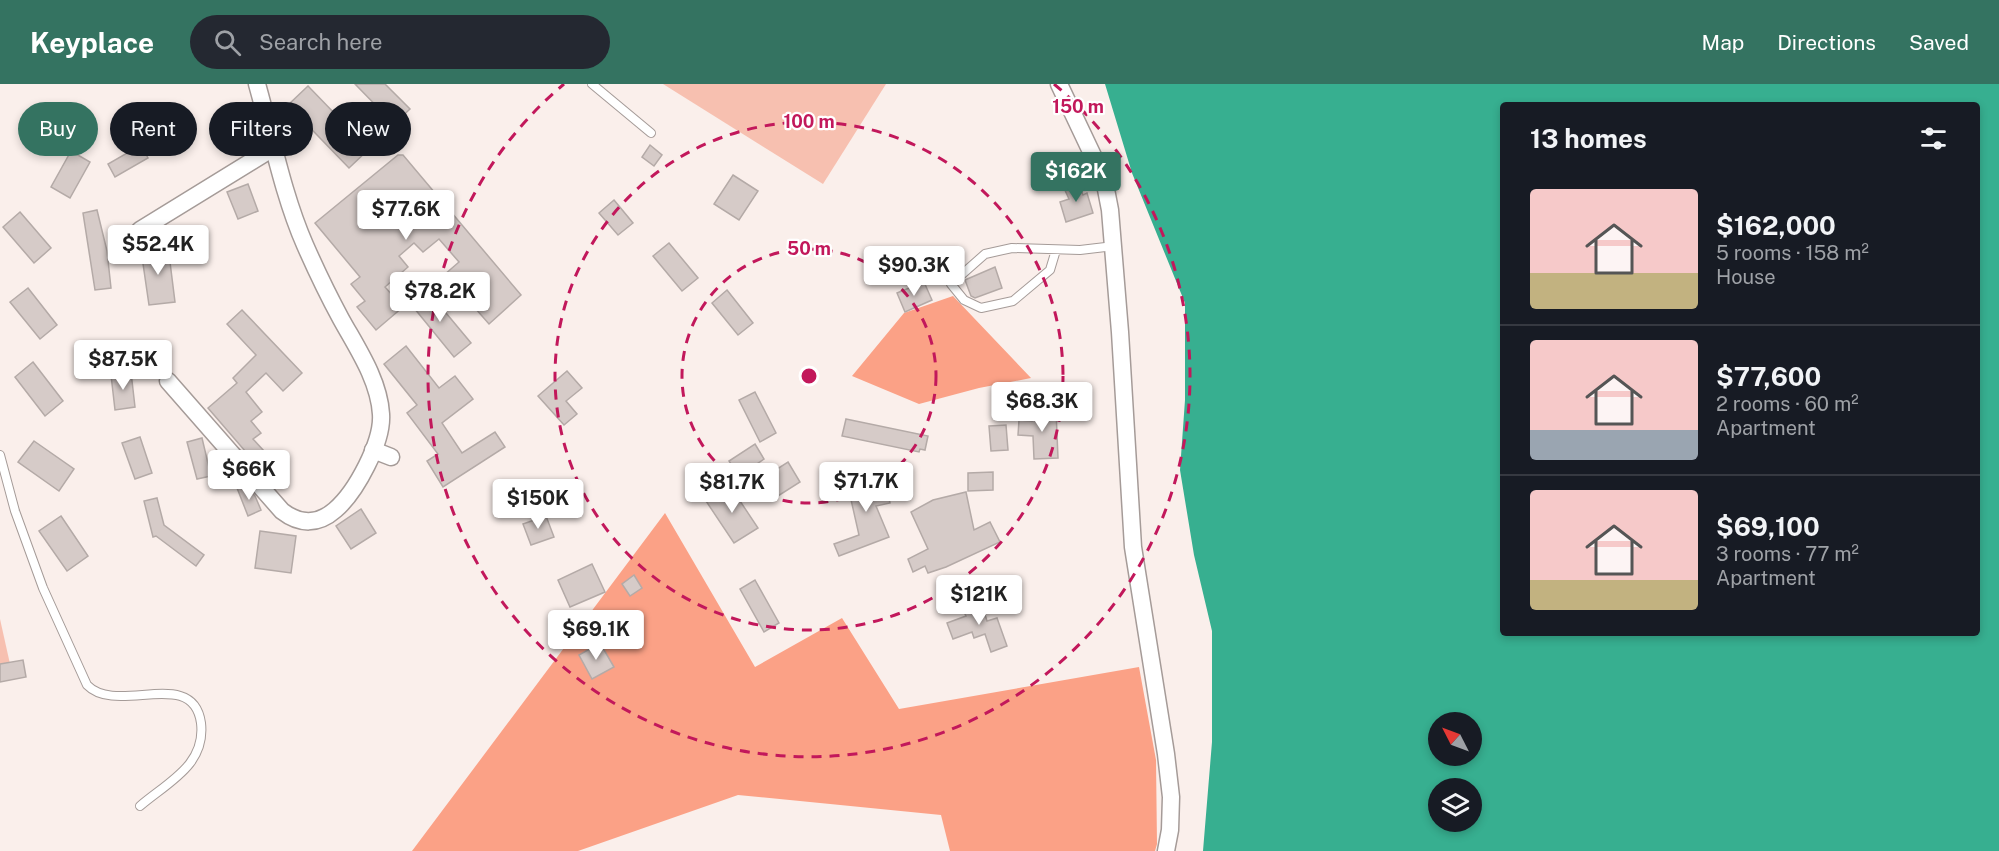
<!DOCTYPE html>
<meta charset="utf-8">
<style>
body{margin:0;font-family:"Public Sans",sans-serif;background:#242831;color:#f1f3f6;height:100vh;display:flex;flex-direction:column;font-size:22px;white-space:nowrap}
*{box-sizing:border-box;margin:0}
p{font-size:20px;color:#9ea1a6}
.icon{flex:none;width:33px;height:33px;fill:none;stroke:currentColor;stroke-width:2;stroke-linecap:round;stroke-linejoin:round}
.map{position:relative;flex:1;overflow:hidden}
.drawer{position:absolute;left:1500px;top:18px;width:480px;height:534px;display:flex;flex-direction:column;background:#171b24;border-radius:6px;box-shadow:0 3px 9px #0003}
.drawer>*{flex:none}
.banner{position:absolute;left:18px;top:18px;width:570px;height:54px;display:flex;gap:12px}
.needle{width:39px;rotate:312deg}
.buttons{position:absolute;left:1428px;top:628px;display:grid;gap:12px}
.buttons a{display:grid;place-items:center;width:54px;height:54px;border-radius:50%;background:#171b24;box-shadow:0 3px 9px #0003;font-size:30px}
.price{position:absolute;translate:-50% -51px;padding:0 14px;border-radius:6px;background:#fff;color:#222;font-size:20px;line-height:39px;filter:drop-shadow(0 2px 3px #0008)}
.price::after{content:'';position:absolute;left:50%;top:36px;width:18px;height:14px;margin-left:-9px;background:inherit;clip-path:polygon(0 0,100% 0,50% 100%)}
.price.on{background:#347361;color:#fff}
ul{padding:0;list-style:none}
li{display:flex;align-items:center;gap:18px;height:150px;padding:0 30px}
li+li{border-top:2px solid #363941}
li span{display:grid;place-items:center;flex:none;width:168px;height:120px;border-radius:6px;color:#555}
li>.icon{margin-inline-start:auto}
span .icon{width:72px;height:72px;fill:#fffc;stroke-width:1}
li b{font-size:26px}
h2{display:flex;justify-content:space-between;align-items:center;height:72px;padding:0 30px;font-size:26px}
.tag{padding:0 21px;border-radius:27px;background:#171b24;box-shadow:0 3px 9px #0003;font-size:21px;line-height:54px}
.tag.on{background:#347361;color:#fff}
header{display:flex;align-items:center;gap:36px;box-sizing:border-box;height:84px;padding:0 30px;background:#347361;color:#fff}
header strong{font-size:28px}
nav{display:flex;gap:33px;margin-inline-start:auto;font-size:21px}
.search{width:420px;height:54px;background:#242831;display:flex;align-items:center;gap:15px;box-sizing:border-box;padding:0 21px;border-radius:33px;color:#9ea1a6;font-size:22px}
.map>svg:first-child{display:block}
.green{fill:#f7c0b0}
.forest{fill:#fba186}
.water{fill:#37af90;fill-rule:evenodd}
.building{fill:#d6cbc8;stroke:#b4aaa7;stroke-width:1.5}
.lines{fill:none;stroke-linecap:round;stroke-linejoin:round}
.service-casing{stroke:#a59b98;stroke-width:10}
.minor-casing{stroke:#a59b98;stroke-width:19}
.service{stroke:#fff;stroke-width:8}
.minor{stroke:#fff;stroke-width:16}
.ring{fill:none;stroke:#c2185b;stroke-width:3;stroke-dasharray:10 8}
.centre{fill:#c2185b;stroke:#fff;stroke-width:3}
.ring-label{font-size:18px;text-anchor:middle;font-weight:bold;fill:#c2185b;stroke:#fff;stroke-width:4.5;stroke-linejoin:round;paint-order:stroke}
</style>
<header>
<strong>Keyplace</strong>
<div class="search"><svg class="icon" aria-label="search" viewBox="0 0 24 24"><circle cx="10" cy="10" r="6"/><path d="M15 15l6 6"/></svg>Search here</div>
<nav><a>Map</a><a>Directions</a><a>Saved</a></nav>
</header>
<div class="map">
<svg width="1999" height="767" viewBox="0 0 1999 767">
<rect width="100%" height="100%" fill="#faefeb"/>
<g class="green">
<polygon points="663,0 886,0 823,100"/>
<polygon points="0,535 10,580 0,582"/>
</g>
<g class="forest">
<polygon points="953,212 1031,294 979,304 919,320 852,292 904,229"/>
<polygon points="665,429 755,583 842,534 899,625 1139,583 1156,676 1157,760 1155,767 950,767 941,731 738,711 578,767 412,767"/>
</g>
<path class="water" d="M1105,0H1999V767H1203L1212,658V547L1194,471L1180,386L1185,316V219L1132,89ZM1503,21H1977V549H1503ZM1438,639H1472V672H1438ZM1438,705H1472V738H1438Z"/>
<g class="building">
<polygon points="355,0 385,0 410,25 394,40"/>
<polygon points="308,2 369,65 349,84 288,21"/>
<polygon points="77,28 94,39 77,66 60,55"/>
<polygon points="141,61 148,74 115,93 108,80"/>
<polygon points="650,61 662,71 654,82 642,73"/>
<polygon points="71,67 90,78 70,114 51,103"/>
<polygon points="398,71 403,71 521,211 489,240 475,224 489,211 471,190 456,204 444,191 459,178 439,155 423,168 414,159 399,172 408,183 385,203 403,223 376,246 357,223 365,217 351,200 360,193 315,139"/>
<polygon points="733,91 758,107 739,136 714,120"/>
<polygon points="1077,96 1083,111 1087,109 1093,129 1066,138 1060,118 1069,115 1063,102"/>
<polygon points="248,100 258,127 238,135 227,108"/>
<polygon points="614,116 633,139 618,151 599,129"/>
<polygon points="97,126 107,167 111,204 95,206 83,129"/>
<polygon points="20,128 51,164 34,179 3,143"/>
<polygon points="669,159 698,194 682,207 653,172"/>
<polygon points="168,162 175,218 149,221 141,166"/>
<polygon points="995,183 1002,204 975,214 971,212 965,196"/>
<polygon points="924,198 932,216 905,228 897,209"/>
<polygon points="28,204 57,241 40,255 10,218"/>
<polygon points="426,205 471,259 454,273 410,219"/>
<polygon points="727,206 753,239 738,251 712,219"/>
<polygon points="242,226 302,289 283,307 266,289 246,308 262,328 251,337 261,349 253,355 288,393 277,404 208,324 237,299 233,294 256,271 227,240"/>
<polygon points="406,262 439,304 455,292 473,315 442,339 462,369 495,348 505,363 443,403 427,377 438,370 407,329 417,321 384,280"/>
<polygon points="33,278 63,317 45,332 15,293"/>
<polygon points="567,287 582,304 566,317 577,330 564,341 538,312"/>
<polygon points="131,288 135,323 115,326 111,291"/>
<polygon points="755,308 776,349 760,358 739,316"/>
<polygon points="1056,326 1058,374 1034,375 1033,352 1018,351 1019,336 1032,337 1032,327"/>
<polygon points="846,335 928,352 925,366 920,365 919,368 842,352"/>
<polygon points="1006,341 1008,366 991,367 989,342"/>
<polygon points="140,353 152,389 135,395 122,359"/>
<polygon points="202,354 211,392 197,395 187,358"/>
<polygon points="34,357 74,385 59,407 18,378"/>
<polygon points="755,360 764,375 739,392 729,377"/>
<polygon points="788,378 800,398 778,412 766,392"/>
<polygon points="993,388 993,406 968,407 968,389"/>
<polygon points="883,389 890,419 876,422 889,453 839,472 834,460 859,451 847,398"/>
<polygon points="245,401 255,412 261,426 248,432 237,404"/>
<polygon points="730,402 758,444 734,459 706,417"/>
<polygon points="966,408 974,446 990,438 1000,458 946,483 928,489 925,482 913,488 908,475 928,465 911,428 933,416"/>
<polygon points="157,414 164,441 204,471 196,482 156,452 153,453 144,417"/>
<polygon points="361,425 376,449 351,465 336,442"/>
<polygon points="61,432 88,472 67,487 39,447"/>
<polygon points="546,432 554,453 531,461 523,440"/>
<polygon points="260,447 296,452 291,489 255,484"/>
<polygon points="592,480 605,508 570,523 558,496"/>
<polygon points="634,491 642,504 630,512 622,500"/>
<polygon points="755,496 779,539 764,548 740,505"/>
<polygon points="980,514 987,537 997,534 1007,562 991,568 985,550 974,554 972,548 953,555 947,539 966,532 964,528 969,527 967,519"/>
<polygon points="600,559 614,583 592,595 579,571"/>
<polygon points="23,576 26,593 0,598 0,580"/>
</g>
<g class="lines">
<defs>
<g id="service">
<polyline points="592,0 651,49"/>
<polyline points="1056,166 1050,186 1013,217 981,224 964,216 951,200 985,170 1012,164 1080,166 1114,162"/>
<path d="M0,371L15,427L43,504L87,601C117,632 193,582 201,639C206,681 168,698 140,722"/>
</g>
<g id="minor">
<polyline points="1059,0 1104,95 1110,126 1120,248 1133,463 1166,670 1171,713 1170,746 1166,767"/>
<polyline points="140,146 275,63"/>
<path d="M168,297L282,427C300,441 318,441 335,426C356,408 383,358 381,330C379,296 357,264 341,235C328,211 316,186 305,161C283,111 272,53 257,0"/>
<polyline points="373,366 391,373"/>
</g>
</defs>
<use href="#service" class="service-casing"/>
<use href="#minor" class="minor-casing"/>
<use href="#service" class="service"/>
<use href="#minor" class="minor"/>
</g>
<g class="ring">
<circle cx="809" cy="292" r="127"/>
<circle cx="809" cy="292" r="254"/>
<path d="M1054 0A381 381 0 1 1 564 0"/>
</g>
<circle cx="809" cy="292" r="9" class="centre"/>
<g class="ring-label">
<text x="1078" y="29">150 m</text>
<text x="809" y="44">100 m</text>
<text x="809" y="171">50 m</text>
</g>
</svg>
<div class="buttons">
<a><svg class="needle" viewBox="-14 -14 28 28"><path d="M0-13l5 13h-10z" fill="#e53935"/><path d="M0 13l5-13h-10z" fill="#9ea1a6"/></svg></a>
<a><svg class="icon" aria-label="layers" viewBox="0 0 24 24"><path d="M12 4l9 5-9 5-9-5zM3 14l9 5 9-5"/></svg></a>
</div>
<b class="price on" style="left:1076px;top:119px">$162K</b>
<b class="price" style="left:406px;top:157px">$77.6K</b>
<b class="price" style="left:158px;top:192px">$52.4K</b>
<b class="price" style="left:914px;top:213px">$90.3K</b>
<b class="price" style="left:440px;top:239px">$78.2K</b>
<b class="price" style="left:123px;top:307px">$87.5K</b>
<b class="price" style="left:1042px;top:349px">$68.3K</b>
<b class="price" style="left:249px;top:417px">$66K</b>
<b class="price" style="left:866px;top:429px">$71.7K</b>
<b class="price" style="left:732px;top:430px">$81.7K</b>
<b class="price" style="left:538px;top:446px">$150K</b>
<b class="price" style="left:979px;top:542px">$121K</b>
<b class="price" style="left:596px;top:577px">$69.1K</b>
<div class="banner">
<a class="tag on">Buy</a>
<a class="tag">Rent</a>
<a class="tag">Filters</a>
<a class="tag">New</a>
</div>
<section class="drawer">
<h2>13 homes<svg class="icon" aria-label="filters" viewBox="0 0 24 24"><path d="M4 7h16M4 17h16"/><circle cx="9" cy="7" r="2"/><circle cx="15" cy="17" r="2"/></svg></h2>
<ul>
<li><span style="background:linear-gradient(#f6c9c9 70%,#c2b280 0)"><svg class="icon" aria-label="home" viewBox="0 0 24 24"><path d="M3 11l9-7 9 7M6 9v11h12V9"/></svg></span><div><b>$162,000</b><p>5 rooms · 158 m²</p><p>House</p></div></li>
<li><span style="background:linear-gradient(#f6c9c9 75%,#9aa5b1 0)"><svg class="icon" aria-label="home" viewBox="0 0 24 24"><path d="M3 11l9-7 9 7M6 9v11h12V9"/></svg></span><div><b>$77,600</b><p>2 rooms · 60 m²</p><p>Apartment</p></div></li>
<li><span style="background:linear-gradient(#f6c9c9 75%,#c2b280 0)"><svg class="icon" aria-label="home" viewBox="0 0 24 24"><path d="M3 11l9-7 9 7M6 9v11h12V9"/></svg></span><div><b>$69,100</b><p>3 rooms · 77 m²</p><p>Apartment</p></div></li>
</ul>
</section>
</div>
